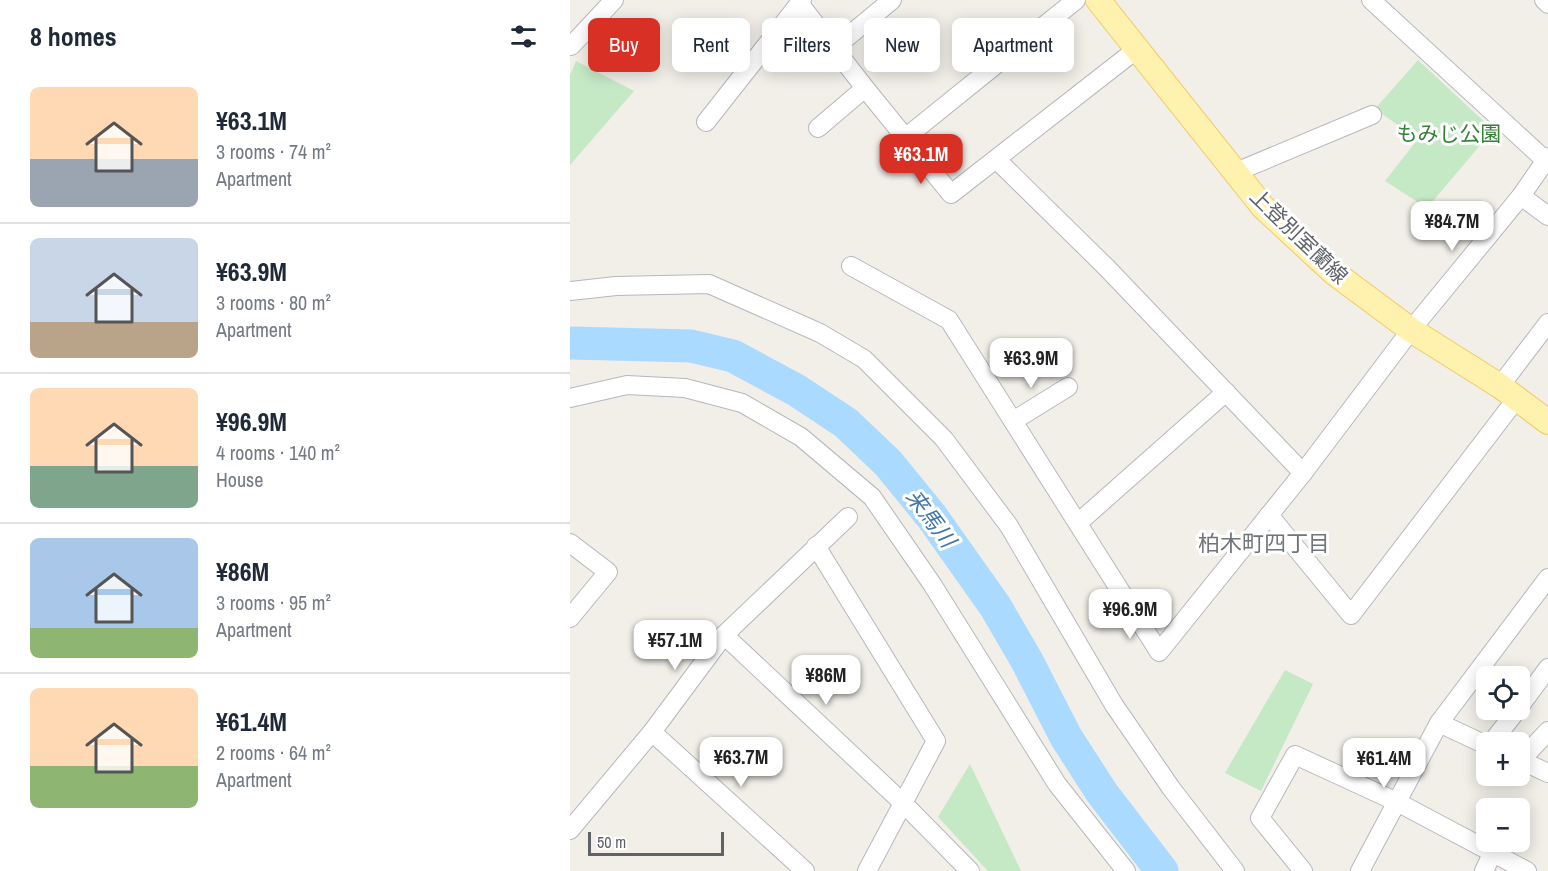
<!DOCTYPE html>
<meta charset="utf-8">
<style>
body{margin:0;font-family:"Archivo Narrow","Noto Sans JP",sans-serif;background:#f6f6f7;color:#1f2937;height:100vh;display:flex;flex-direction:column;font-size:22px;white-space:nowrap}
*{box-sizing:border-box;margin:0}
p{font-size:20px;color:#747a83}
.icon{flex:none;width:33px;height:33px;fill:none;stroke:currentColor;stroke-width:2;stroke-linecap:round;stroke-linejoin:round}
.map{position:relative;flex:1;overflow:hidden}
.drawer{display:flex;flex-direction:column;background:#fff;width:570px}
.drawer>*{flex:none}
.hud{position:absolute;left:18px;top:18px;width:570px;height:54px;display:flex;gap:12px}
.fabs{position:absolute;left:906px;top:666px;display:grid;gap:12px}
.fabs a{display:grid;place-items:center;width:54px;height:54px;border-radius:9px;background:#fff;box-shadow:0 3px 15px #0003;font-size:30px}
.scale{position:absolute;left:18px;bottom:15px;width:136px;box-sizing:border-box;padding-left:6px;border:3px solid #5f6368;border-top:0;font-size:16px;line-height:21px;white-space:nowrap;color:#5f6368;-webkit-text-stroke:4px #fff;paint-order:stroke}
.price{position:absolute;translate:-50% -51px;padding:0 14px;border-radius:12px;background:#fff;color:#222;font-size:20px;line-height:39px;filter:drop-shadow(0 2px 3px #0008)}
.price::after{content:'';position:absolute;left:50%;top:36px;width:18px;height:14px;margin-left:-9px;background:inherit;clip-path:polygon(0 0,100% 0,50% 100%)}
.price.current{background:#d93025;color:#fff}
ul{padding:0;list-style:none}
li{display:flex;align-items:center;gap:18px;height:150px;padding:0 30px}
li+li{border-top:2px solid #e0e1e3}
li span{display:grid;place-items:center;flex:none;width:168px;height:120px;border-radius:9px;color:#555}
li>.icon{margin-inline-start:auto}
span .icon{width:72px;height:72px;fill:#fffc;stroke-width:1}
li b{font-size:26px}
h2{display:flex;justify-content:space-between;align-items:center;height:72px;padding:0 30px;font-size:26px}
.pill{padding:0 21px;border-radius:9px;background:#fff;box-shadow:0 3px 15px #0003;font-size:21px;line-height:54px}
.pill.current{background:#d93025;color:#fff}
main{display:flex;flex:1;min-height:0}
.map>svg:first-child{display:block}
.green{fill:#c5e8c5}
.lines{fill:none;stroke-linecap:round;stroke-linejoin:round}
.river{stroke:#aadaff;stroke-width:33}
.minor-casing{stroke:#b5b8bc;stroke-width:20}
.major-casing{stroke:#f2c960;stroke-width:26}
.minor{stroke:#fff;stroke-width:18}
.major{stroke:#fff2af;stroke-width:24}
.labels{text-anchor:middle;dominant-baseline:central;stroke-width:6;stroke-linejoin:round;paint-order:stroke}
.park-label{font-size:21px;fill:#348238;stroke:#fff}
.street-label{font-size:21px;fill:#5f6368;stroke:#fff}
.water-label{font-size:22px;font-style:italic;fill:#4174aa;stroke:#fff}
.neighbourhood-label{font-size:22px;fill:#70757a;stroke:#fff}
</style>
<main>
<section class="drawer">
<h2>8 homes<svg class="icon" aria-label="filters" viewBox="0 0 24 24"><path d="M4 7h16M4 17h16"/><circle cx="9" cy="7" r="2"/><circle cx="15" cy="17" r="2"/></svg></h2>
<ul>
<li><span style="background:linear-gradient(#ffd9b3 60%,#9aa5b1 0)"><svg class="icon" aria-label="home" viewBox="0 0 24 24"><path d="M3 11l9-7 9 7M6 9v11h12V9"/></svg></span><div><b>¥63.1M</b><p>3 rooms · 74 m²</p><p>Apartment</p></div></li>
<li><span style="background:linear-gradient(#c9d6e8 70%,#b9a48a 0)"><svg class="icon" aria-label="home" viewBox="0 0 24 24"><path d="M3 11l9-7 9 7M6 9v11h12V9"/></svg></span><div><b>¥63.9M</b><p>3 rooms · 80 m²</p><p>Apartment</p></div></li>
<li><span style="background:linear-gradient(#ffd9b3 65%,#7fa58c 0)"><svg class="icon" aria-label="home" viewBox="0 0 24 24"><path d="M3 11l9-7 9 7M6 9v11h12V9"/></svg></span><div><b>¥96.9M</b><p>4 rooms · 140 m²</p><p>House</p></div></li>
<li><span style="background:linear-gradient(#a9c7e8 75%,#8fb573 0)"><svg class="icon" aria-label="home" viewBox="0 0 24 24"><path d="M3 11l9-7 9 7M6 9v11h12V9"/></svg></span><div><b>¥86M</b><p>3 rooms · 95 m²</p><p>Apartment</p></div></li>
<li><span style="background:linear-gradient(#ffd9b3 65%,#8fb573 0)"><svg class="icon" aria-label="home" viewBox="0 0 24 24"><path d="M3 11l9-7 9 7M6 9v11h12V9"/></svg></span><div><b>¥61.4M</b><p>2 rooms · 64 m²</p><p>Apartment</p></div></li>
</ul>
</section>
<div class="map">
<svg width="978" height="871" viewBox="0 0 978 871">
<rect width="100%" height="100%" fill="#f1efe8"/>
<g class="green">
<polygon points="848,60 923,130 857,208 815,181 848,139 805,109"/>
<polygon points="6,61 64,91 0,165 0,75"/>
<polygon points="715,670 743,684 691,791 655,773"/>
<polygon points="400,764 451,871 418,871 368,817"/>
</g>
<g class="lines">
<polyline class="river" points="0,343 121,346 163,356 226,390 276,423 318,463 362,517 425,606 457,661 496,737 532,793 592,871"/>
<defs>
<g id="minor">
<polyline points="801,0 975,160"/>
<polyline points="974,0 978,4"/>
<polyline points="229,3 295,88 381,194 567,49"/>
<polyline points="1,46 44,0"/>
<polyline points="264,48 322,0"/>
<polyline points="136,122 232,0"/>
<polyline points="248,128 295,88"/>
<polyline points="335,138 506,0"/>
<polyline points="427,160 536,267 733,473"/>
<polyline points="666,172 802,115"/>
<polyline points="951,196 978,216"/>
<polyline points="281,266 379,320 589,652 733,473 841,330 951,196 978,157"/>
<polyline points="0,291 46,286 139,284 250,333 294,359 374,439 439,526 544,705 601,788 665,871"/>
<polyline points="930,386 978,323"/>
<polyline points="0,398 57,385 115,388 172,403 231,437 302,497 362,584 487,784 556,871"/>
<polyline points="443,421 498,387"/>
<polyline points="699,515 781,615 947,398"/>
<polyline points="508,523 656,392"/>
<polyline points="0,543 38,572 0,618"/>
<polyline points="246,546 366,741 297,871"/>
<polyline points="154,635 334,804 400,871"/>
<polyline points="950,706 978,668"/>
<polyline points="869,723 916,745"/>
<polyline points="82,732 235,871"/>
<polyline points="922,742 947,710"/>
<polyline points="950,760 978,773"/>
<polyline points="951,760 978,731"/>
<polyline points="0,830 82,732 154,635 278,517"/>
<polyline points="733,871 690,818 725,755 827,802 957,871"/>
<polyline points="790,871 869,723 978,578"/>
<polyline points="914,871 922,854"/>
</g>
<polyline id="major" points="528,0 693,207 763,272 841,330 930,386 978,422"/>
</defs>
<use href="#minor" class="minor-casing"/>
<use href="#major" class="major-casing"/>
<use href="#minor" class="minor"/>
<use href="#major" class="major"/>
</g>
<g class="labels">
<g class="park-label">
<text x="879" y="133">もみじ公園</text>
</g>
<g class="street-label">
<text transform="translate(729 236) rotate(44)">上登別室蘭線</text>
</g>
<g class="water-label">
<text transform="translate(361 518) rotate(53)">来馬川</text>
</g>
<g class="neighbourhood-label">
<text x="694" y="543">柏木町四丁目</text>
</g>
</g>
</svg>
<div class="fabs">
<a><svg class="icon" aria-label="locate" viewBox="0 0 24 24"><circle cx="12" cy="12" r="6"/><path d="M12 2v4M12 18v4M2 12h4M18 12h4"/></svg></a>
<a>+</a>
<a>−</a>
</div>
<div class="scale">50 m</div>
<b class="price current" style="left:351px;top:185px">¥63.1M</b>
<b class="price" style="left:882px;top:252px">¥84.7M</b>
<b class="price" style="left:461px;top:389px">¥63.9M</b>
<b class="price" style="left:560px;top:640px">¥96.9M</b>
<b class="price" style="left:105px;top:671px">¥57.1M</b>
<b class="price" style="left:256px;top:706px">¥86M</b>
<b class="price" style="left:171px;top:788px">¥63.7M</b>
<b class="price" style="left:814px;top:789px">¥61.4M</b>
<div class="hud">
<a class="pill current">Buy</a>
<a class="pill">Rent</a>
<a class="pill">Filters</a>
<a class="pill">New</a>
<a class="pill">Apartment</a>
</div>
</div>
</main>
